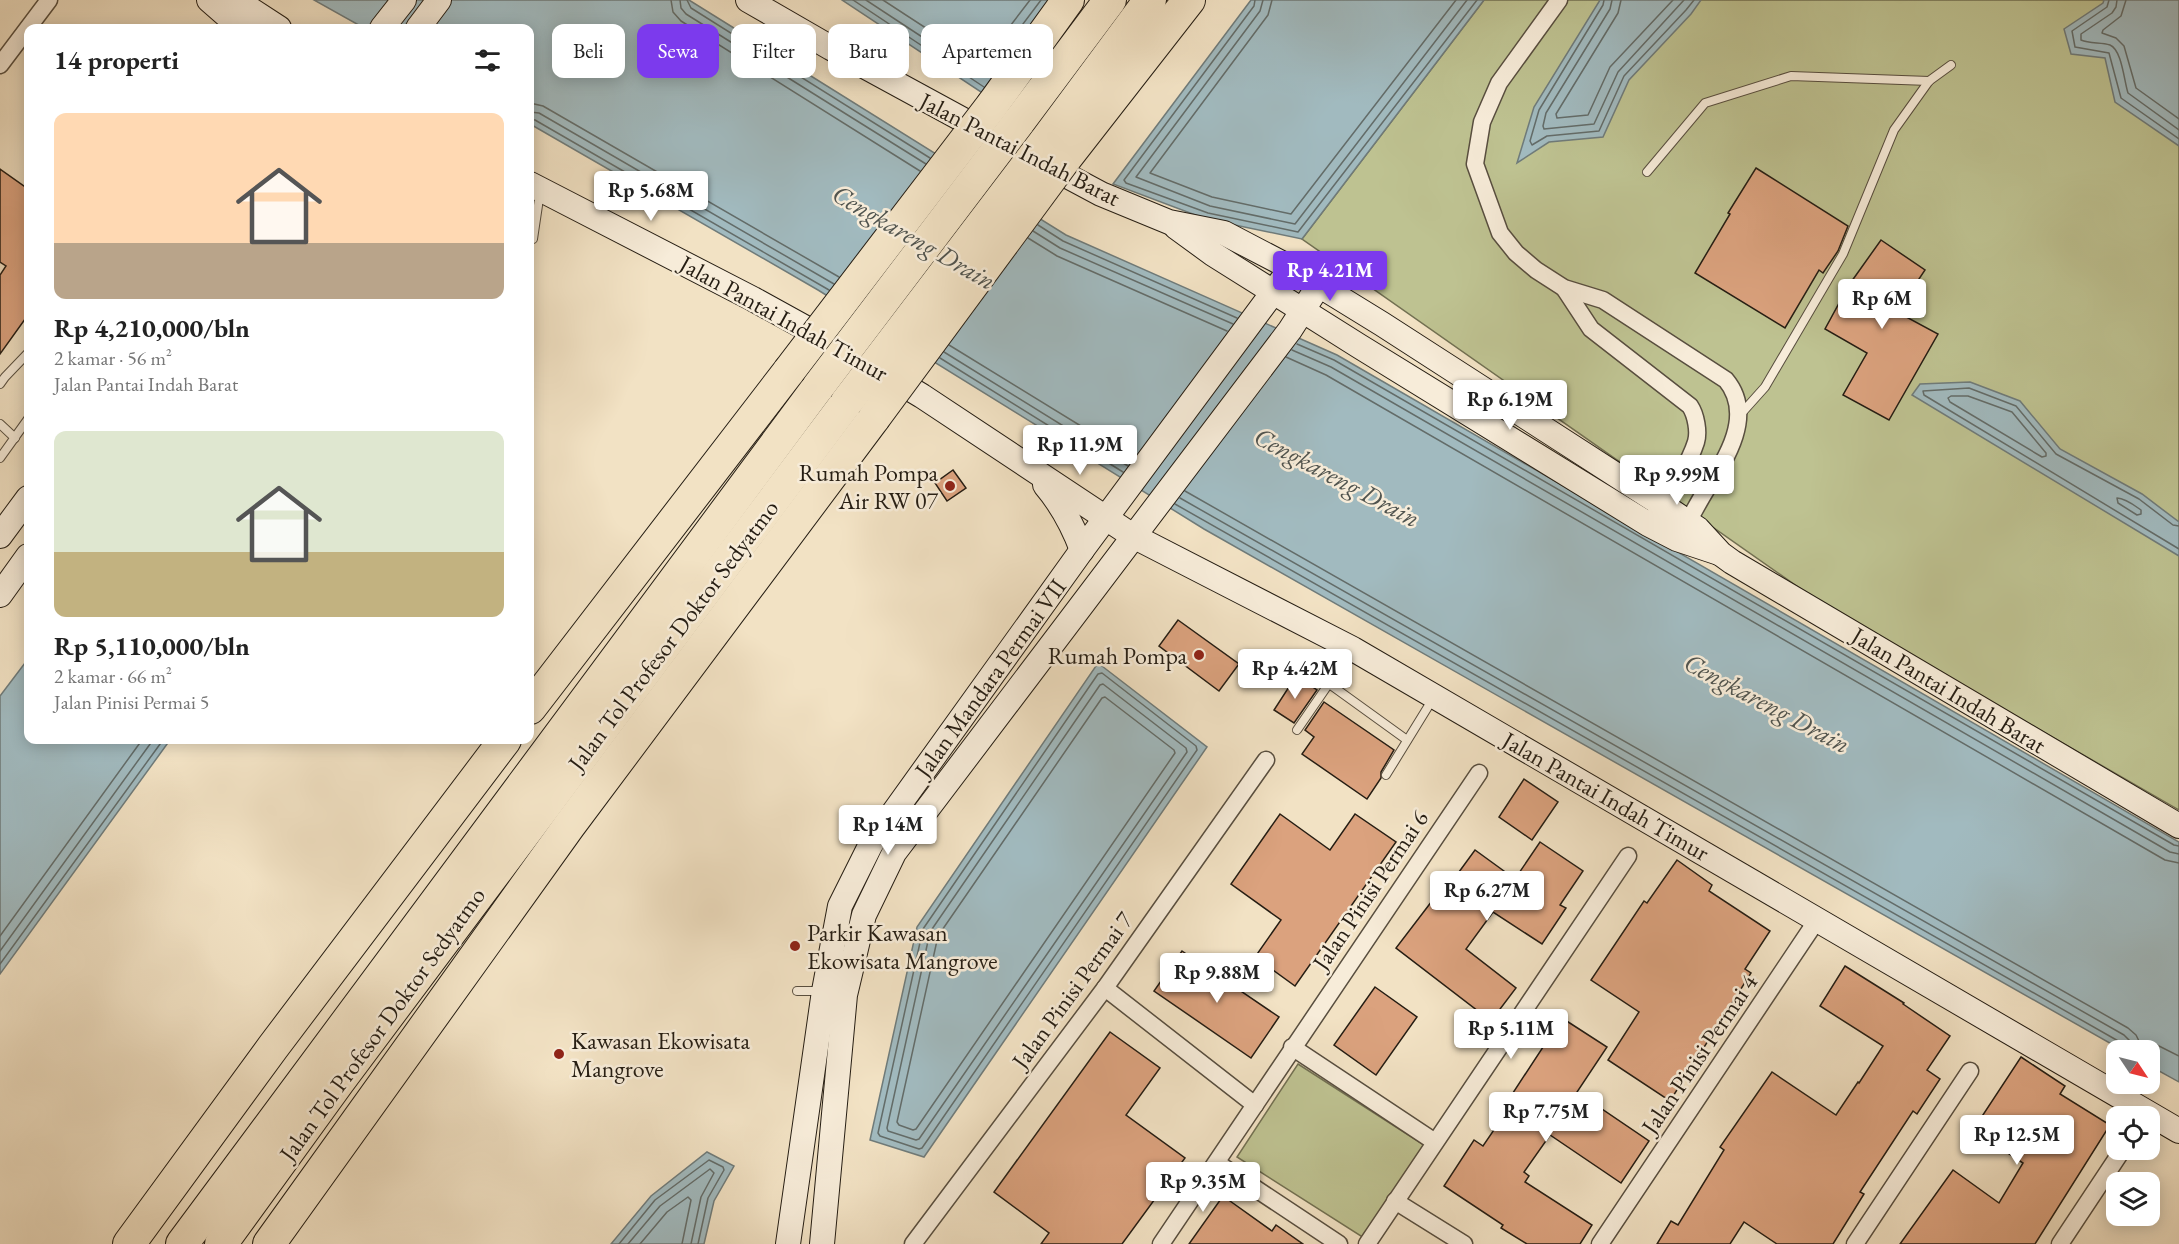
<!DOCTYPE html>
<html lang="id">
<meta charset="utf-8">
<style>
body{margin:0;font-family:"EB Garamond",serif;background:#f6f6f6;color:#222;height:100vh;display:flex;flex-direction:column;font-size:22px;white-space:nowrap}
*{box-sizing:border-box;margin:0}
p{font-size:20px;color:#767676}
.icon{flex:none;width:33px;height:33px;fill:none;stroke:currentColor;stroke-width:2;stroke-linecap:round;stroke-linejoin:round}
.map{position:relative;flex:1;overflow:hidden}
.sheet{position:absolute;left:24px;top:24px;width:510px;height:720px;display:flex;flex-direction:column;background:#fff;border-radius:12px;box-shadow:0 3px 15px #0003}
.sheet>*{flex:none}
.banner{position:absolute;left:552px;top:24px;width:570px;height:54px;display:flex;gap:12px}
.needle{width:39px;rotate:125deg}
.controls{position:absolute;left:2106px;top:1040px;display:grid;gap:12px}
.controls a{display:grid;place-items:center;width:54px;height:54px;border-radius:12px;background:#fff;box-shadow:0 3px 15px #0003;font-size:30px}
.price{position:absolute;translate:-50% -51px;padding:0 14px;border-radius:6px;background:#fff;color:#222;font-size:20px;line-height:39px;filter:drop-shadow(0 2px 3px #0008)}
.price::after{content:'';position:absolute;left:50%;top:36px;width:18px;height:14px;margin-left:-9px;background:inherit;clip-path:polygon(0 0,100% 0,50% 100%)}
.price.on{background:#7c3aed;color:#fff}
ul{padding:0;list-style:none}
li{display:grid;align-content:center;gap:12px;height:318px;padding:0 30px}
li span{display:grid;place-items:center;height:186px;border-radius:12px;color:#555}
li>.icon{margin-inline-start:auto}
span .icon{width:108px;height:108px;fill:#fffc;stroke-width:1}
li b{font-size:26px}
h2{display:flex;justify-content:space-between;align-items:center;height:72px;padding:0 30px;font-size:26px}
.pill{padding:0 21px;border-radius:12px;background:#fff;box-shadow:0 3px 15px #0003;font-size:21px;line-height:54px}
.pill.on{background:#7c3aed;color:#fff}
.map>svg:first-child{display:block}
.green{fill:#bec291;stroke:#727052;stroke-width:1.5}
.water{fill:#a1babf;stroke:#6f7b7a;stroke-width:1.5}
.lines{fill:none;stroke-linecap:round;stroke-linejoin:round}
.shore{stroke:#636c69;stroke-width:1.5}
.building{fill:#dba27e;stroke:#251d13;stroke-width:1.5}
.lane-casing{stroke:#584e3f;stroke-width:10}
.street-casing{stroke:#584e3f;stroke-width:19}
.secondary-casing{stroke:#251d13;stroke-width:26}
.highway-casing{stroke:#251d13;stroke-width:34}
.lane{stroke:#f7ecd9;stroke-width:8}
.street{stroke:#f7ecd9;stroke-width:16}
.secondary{stroke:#f7ecd9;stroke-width:24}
.highway{stroke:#f2e2c4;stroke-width:32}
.highway-bridge-casing{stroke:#251d13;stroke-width:34;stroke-linecap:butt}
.highway-bridge{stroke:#f2e2c4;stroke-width:32}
.poi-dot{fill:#8f2418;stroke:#f7ecd9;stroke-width:2}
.labels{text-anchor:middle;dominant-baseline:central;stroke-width:5;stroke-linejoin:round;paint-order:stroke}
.street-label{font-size:24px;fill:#251d13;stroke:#f7ecd9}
.poi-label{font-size:24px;fill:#251d13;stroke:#f7ecd9;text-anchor:end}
.water-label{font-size:26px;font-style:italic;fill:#50544f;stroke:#f7ecd9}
</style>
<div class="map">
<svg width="2179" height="1244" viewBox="0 0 2179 1244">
<rect width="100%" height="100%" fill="#f2e2c4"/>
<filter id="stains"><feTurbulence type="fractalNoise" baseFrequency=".00333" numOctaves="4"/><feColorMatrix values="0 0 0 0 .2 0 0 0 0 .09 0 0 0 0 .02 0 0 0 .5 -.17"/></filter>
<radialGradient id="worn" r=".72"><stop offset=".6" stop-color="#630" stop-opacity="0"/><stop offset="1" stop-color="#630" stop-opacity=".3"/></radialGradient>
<g class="green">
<polygon points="1484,0 2179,0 2179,810 1828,608 1302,239"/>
<polygon points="1298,1064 1424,1145 1364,1238 1237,1157"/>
</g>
<g class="water">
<polygon points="314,0 689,0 1066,235 1337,355 2179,842 2179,1082 2150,1066 2150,1050 2122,1050 1204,529 818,290 530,124 530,28 364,28"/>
<polygon points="842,0 1058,0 987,96"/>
<polygon points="1251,0 1484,0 1302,239 1206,219 1113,184"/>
<polygon points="1600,0 1701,0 1691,14 1629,80 1603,137 1549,142 1517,163 1534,107"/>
<polygon points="2104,0 2179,0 2179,146 2115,102 2105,58 2071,54 2064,29 2103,3"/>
<polygon points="1970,382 2020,401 2060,449 2142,494 2179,522 2179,556 1912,395 1920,384"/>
<polygon points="28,659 28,740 170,740 0,974 0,696"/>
<polygon points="1098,663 1207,747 924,1157 870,1140 917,927"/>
<polygon points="707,1152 734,1166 714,1201 704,1244 611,1244 651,1196"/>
</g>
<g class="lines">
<g class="shore">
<polyline points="671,0 673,12 681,21 920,171"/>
<polyline points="680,0 681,8 686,14 926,164"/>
<polyline points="687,0 691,8 930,158"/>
<polyline points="853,0 984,87"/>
<polyline points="866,0 983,77 1041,0"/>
<polyline points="883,0 981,64 1030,0"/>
<polyline points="1255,0 1254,6 1124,180 1126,183 1208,213 1298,232 1477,0"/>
<polyline points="1263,0 1260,11 1136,177 1210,206 1295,224 1467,0"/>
<polyline points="1272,0 1268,15 1150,173 1212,197 1291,214 1456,0"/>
<polyline points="1604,0 1603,5 1539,110 1530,141 1532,145 1547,136 1599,131 1624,76 1686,10 1694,0"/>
<polyline points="1612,0 1610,9 1546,113 1543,126 1544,129 1594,124 1618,72 1684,0"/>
<polyline points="1621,0 1618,13 1556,114 1557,118 1588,115 1610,67 1673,0"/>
<polyline points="2109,0 2107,7 2072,31 2075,47 2109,53 2121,98 2179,139"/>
<path d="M2117,0L2116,7L2112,13L2081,34V40C2090,44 2101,42 2110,45C2122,50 2124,81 2128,93L2179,130"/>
<polyline points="2126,0 2121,16 2103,30 2102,33 2116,38 2124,46 2136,88 2179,119"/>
<polyline points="530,103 543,106 839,277"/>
<polyline points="530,112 539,113 834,284"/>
<polyline points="530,119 535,120 829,290"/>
<polyline points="1038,225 1063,241 1237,318"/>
<polyline points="1033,231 1060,248 1233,324"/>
<polyline points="1028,238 1057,256 1227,331"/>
<polyline points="1297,344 1334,360 2174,845 2179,846"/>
<polyline points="949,345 1133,458"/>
<polyline points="1292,350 1331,367 2170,852 2179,854"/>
<polyline points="944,352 1128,466"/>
<polyline points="1286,357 1326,375 2165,860 2179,863"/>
<polyline points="940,358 1123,472"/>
<polygon points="1951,396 1968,396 2012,412 2046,453 2046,456 2042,457 1950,402 1948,398"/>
<polyline points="1185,491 2128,1028 2136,1035 2141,1045 2157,1045 2179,1056"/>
<polyline points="1180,498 2124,1035 2130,1041 2131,1050"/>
<path d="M2117,498C2125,498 2134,505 2141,510V514L2137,515L2118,503Z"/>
<polyline points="1175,504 2120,1042 2124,1050"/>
<polyline points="2179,526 2173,525 2139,499 2056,454 2016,406 1969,388 1923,391 1924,395 2179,549"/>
<polygon points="1102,673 1196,746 1197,750 922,1148 919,1149 880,1136 878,1133 923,929 1098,674"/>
<polygon points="1103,684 1186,748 1187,752 919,1139 916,1140 888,1131 887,1128 930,932 1100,685"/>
<polygon points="1105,697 1174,750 1175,753 916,1129 913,1130 899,1125 897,1122 938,936 1102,698"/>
<polyline points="0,936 142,740"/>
<polyline points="0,951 153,740"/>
<polyline points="0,964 163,740"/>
<polyline points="619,1244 655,1200 709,1160 723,1167 724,1170 708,1198 698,1244"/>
<polyline points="628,1244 660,1206 710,1169 714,1173 701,1197 691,1244"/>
<polyline points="640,1244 667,1212 688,1197 691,1200 682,1244"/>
</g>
</g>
<g class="building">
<polygon points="1756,168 1848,226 1838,251 1823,273 1819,270 1785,328 1695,273 1730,214 1728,213"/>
<polygon points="0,169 28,189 28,315 0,354 0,275 6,266 0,262"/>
<polygon points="1881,240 1925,270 1897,312 1938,334 1889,420 1843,395 1867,353 1825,329 1849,285"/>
<polygon points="953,470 966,488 947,501 935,483"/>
<polygon points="1178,620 1239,664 1219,691 1159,646"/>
<polygon points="1296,676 1317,690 1294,723 1274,710"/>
<polygon points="1324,702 1394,750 1381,772 1381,778 1367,799 1302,754 1314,737 1305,730"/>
<polygon points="1524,779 1558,802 1532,840 1499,817"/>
<polygon points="1280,814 1330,850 1355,814 1396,842 1295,986 1255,957 1281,920 1231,884"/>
<polygon points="1540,842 1583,871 1560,905 1566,908 1542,944 1493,912 1466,949 1516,988 1491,1021 1396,948 1445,884 1448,887 1475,850 1515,879"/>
<polygon points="1677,860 1712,885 1709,891 1770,931 1745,969 1751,973 1670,1101 1608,1060 1639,1012 1591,980 1644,901 1647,903"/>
<polygon points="1182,951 1279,1017 1251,1058 1154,991"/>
<polygon points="1845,966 1904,1003 1903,1004 1950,1036 1927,1070 1940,1079 1917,1114 1913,1111 1860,1192 1864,1194 1833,1244 1777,1244 1744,1222 1730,1244 1657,1244 1671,1221 1678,1225 1724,1150 1720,1147 1772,1072 1836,1115 1858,1082 1859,1083 1883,1046 1820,1006"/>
<polygon points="1375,987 1417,1017 1376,1075 1334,1045"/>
<polygon points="1562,1018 1607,1047 1577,1092 1649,1141 1621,1183 1550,1135 1524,1172 1529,1176 1525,1182 1592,1225 1580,1244 1527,1244 1501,1228 1503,1225 1444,1186 1474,1140 1483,1146 1511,1105 1507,1102"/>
<polygon points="1110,1032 1160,1068 1126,1115 1185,1158 1122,1244 1041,1244 1049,1233 994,1192"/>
<polygon points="2021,1057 2065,1086 2060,1094 2110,1125 2035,1244 1900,1244 1953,1170 1999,1203 2023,1163 1973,1130"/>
<polygon points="1223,1196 1272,1231 1276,1225 1303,1244 1189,1244"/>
</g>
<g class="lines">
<defs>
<g id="lane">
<polyline points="1647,172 1705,103 1791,76 1929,81"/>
<polyline points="533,239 540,192"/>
<polyline points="0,384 5,377 28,353"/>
<polyline points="1739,416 1765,387 1843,254 1894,130 1929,81 1951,65"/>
<polyline points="0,424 15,438"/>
<polyline points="0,458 28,419"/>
<polyline points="1328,683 1407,740"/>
<polyline points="1297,730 1352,650"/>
<polyline points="1386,775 1434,697"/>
<polyline points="797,991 821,991"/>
</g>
<g id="street">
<path d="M1559,0L1499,83L1482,122L1475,164L1500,233L1516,253L1536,270L1564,288L1603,300L1726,380C1755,415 1726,459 1706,490C1698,503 1691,517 1683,530"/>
<polyline points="0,65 49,0"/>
<path d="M1564,288L1591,329L1690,406C1696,415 1699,432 1696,442C1688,467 1670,491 1656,512"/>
<polyline points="1105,988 1255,1105"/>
<polyline points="1292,1047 1435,1142"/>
<polyline points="1217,1163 1339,1244"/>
<polyline points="1395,1201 1464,1244"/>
<polyline points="913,1244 1105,988 1266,760"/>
<polyline points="1161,1244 1479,773"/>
<polyline points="1367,1244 1628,856"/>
<polyline points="1600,1244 1817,920"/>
<polyline points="1855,1244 1970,1071"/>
<polyline points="2060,1244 2123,1149"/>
</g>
<g id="secondary">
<polyline points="209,0 241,28"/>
<polyline points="236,0 279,28"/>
<polyline points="748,0 831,48 989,134"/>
<polyline points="382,28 404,0"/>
<polyline points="418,28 439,0"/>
<polyline points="1043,163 1101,194 1169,222 1224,233 1291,268 1382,324 1661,504 1698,529 1721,554 1732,562 2179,826"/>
<polyline points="530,184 753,299 831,342"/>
<polyline points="1176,227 1213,254 1359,346 1648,524 1677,539 1719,553"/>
<polyline points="887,375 922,396 1133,536 1353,649 2179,1131"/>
<path d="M1045,485C1062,505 1073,526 1082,550"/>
<polyline points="0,536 28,498"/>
<polyline points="0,595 28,556"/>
<polyline points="788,1244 824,991 840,906 871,844 1082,550 1291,268"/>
<polyline points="822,1244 845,995 864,915 894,853 1290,330 1319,285"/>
</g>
<g id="highway">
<polyline points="993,104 1068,0"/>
<polyline points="1018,123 1110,0"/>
<polyline points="1044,143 1150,0"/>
<polyline points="1065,159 1189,0"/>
<polyline points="530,708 789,371"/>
<polyline points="129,1244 273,1047 505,740"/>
<polyline points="182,1244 818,387"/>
<polyline points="221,1244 339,1081 846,403"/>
<polyline points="269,1244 569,826 874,418"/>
</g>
</defs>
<use href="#lane" class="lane-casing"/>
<use href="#street" class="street-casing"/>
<use href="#secondary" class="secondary-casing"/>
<use href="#highway" class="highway-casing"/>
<use href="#lane" class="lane"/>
<use href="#street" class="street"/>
<use href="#secondary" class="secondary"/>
<use href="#highway" class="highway"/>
<defs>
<g id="highway-bridge">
<polyline points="789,371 993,104"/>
<polyline points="818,387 1018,123"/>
<polyline points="846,403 1044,143"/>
<polyline points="874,418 1065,159"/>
</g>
</defs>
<use href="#highway-bridge" class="highway-bridge-casing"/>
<use href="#highway-bridge" class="highway-bridge"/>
</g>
<g class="poi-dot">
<circle cx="950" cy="486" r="6"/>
<circle cx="1199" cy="655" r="6"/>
<circle cx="795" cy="946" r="6"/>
<circle cx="559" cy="1054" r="6"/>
</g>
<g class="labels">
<g class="street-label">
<text transform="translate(1020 149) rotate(27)">Jalan Pantai Indah Barat</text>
<text transform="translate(784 318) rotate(29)">Jalan Pantai Indah Timur</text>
<text transform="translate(673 635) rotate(-53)">Jalan Tol Profesor Doktor Sedyatmo</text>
<text transform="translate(990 678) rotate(-54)">Jalan Mandara Permai VII</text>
<text transform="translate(1949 690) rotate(31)">Jalan Pantai Indah Barat</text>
<text transform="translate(1606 796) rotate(30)">Jalan Pantai Indah Timur</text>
<text transform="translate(1370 890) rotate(-56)">Jalan Pinisi Permai 6</text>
<text transform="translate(1072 990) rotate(-54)">Jalan Pinisi Permai 7</text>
<text transform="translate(382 1024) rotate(-54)">Jalan Tol Profesor Doktor Sedyatmo</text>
<text transform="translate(1699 1054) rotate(-56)">Jalan Pinisi Permai 4</text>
</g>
<g class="poi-label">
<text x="938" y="472">Rumah Pompa<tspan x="938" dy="28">Air RW 07</tspan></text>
<text x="1187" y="655">Rumah Pompa</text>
<text x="807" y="932" text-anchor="start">Parkir Kawasan<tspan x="807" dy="28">Ekowisata Mangrove</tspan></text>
<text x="571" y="1040" text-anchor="start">Kawasan Ekowisata<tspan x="571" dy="28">Mangrove</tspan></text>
</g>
<g class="water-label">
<text transform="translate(914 237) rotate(30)">Cengkareng Drain</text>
<text transform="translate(1337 477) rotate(28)">Cengkareng Drain</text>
<text transform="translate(1767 703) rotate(28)">Cengkareng Drain</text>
</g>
</g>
<rect width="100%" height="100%" filter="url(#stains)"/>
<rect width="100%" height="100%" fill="url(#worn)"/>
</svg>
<div class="controls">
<a><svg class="needle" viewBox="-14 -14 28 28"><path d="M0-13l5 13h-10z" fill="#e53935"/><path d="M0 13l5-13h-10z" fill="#767676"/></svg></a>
<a><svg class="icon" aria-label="locate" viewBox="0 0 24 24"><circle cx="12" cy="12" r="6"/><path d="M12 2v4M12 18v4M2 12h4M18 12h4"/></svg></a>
<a><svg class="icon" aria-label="layers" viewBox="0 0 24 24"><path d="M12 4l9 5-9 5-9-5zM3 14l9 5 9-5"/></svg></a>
</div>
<b class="price" style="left:651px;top:222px">Rp 5.68M</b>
<b class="price on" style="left:1330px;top:302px">Rp 4.21M</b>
<b class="price" style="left:1882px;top:330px">Rp 6M</b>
<b class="price" style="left:1510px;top:431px">Rp 6.19M</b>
<b class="price" style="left:1080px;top:476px">Rp 11.9M</b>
<b class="price" style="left:1677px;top:506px">Rp 9.99M</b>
<b class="price" style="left:1295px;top:700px">Rp 4.42M</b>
<b class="price" style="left:888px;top:856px">Rp 14M</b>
<b class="price" style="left:1487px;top:922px">Rp 6.27M</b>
<b class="price" style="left:1217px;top:1004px">Rp 9.88M</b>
<b class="price" style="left:1511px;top:1060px">Rp 5.11M</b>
<b class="price" style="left:1546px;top:1143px">Rp 7.75M</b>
<b class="price" style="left:2017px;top:1166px">Rp 12.5M</b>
<b class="price" style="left:1203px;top:1213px">Rp 9.35M</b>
<div class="banner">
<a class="pill">Beli</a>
<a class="pill on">Sewa</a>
<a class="pill">Filter</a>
<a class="pill">Baru</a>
<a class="pill">Apartemen</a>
</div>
<section class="sheet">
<h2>14 properti<svg class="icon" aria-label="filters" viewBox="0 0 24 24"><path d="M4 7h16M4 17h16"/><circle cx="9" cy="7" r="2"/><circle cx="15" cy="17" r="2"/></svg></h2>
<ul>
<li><span style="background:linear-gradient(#ffd9b3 70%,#b9a48a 0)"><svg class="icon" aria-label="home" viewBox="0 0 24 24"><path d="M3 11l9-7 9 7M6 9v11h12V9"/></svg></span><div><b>Rp 4,210,000/bln</b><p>2 kamar · 56 m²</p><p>Jalan Pantai Indah Barat</p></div></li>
<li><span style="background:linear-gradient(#dfe7d0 65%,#c2b280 0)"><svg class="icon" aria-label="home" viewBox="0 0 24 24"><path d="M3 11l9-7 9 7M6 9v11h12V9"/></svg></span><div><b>Rp 5,110,000/bln</b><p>2 kamar · 66 m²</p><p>Jalan Pinisi Permai 5</p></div></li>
</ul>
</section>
</div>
